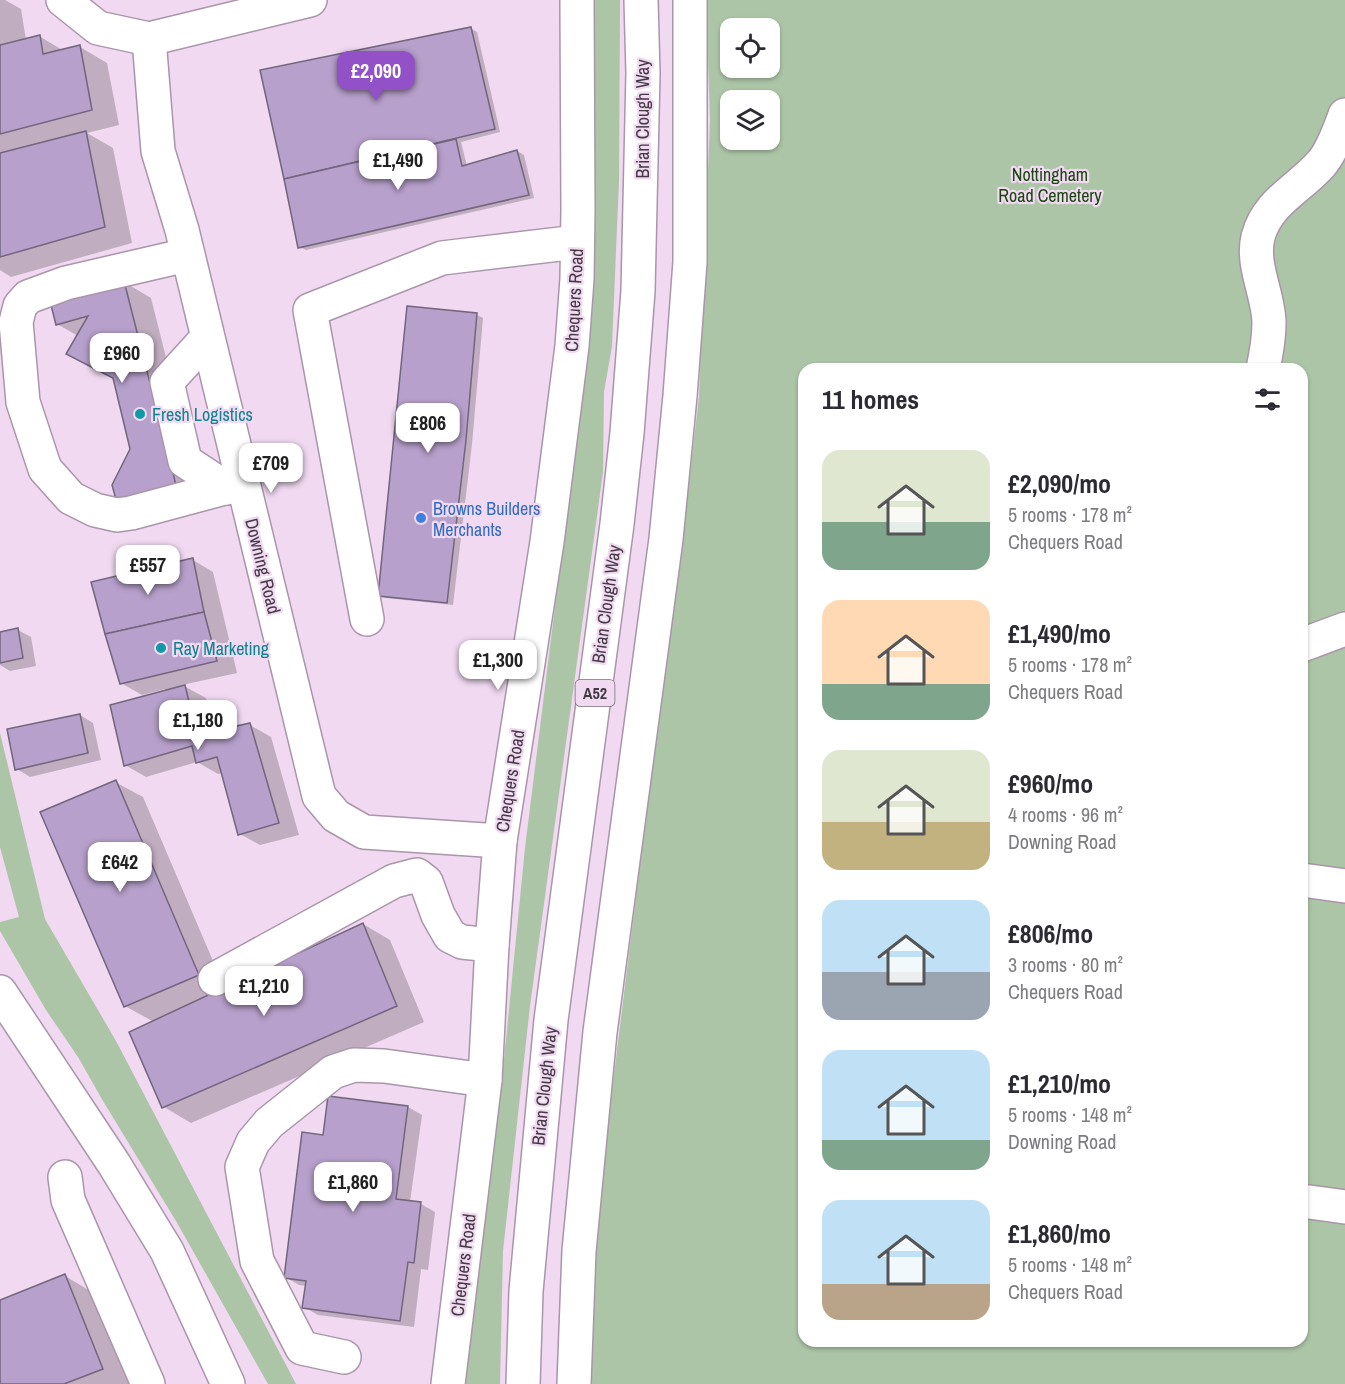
<!DOCTYPE html>
<meta charset="utf-8">
<style>
body{margin:0;font-family:"Archivo Narrow",sans-serif;background:#f7f7f7;color:#2b2b33;height:100vh;display:flex;flex-direction:column;font-size:22px;white-space:nowrap}
*{box-sizing:border-box;margin:0}
p{font-size:20px;color:#7c7c81}
.icon{flex:none;width:33px;height:33px;fill:none;stroke:currentColor;stroke-width:2;stroke-linecap:round;stroke-linejoin:round}
.map{position:relative;flex:1;overflow:hidden}
.details{position:absolute;left:798px;top:363px;width:510px;height:984px;display:flex;flex-direction:column;background:#fff;border-radius:18px;box-shadow:0 2px 4px #0004}
.details>*{flex:none}
.controls{position:absolute;left:720px;top:18px;display:grid;gap:12px}
.controls a{display:grid;place-items:center;width:60px;height:60px;border-radius:12px;background:#fff;box-shadow:0 2px 4px #0004;font-size:30px}
.price{position:absolute;translate:-50% -51px;padding:0 14px;border-radius:12px;background:#fff;color:#222;font-size:20px;line-height:39px;filter:drop-shadow(0 2px 3px #0008)}
.price::after{content:'';position:absolute;left:50%;top:36px;width:18px;height:14px;margin-left:-9px;background:inherit;clip-path:polygon(0 0,100% 0,50% 100%)}
.price.on{background:#9251c6;color:#fff}
ul{padding:0;list-style:none}
li{display:flex;align-items:center;gap:18px;height:150px;padding:0 24px}
li span{display:grid;place-items:center;flex:none;width:168px;height:120px;border-radius:18px;color:#555}
li>.icon{margin-inline-start:auto}
span .icon{width:72px;height:72px;fill:#fffc;stroke-width:1}
li b{font-size:26px}
h2{display:flex;justify-content:space-between;align-items:center;height:72px;padding:0 24px;font-size:26px}
.map>svg:first-child{display:block}
.green{fill:#acc5a6;fill-rule:evenodd}
.shadow{fill:#0003}
.building{fill:#b7a0cb;stroke:#72657d;stroke-width:1.5}
.lines{fill:none;stroke-linecap:round;stroke-linejoin:round}
.minor-casing{stroke:#aa95ab;stroke-width:36}
.highway-casing{stroke:#aa95ab;stroke-width:36}
.minor{stroke:#fff;stroke-width:33}
.highway{stroke:#fff;stroke-width:33}
.culture-dot{fill:#0f9aa8;stroke:#f0d9f1;stroke-width:2}
.shop-dot{fill:#3f7fe0;stroke:#f0d9f1;stroke-width:2}
.labels{text-anchor:middle;dominant-baseline:central;stroke-width:4.5;stroke-linejoin:round;paint-order:stroke}
.shield{fill:#f0d9f1;stroke:#766977;stroke-width:1.5}
.shield-label{font-size:16px;font-weight:bold;fill:#423943}
.street-label{font-size:18px;fill:#423943;stroke:#f0d9f1}
.park-label{font-size:18px;fill:#19450f;stroke:#f0d9f1}
.culture-label{font-size:18px;fill:#0d838f;stroke:#f0d9f1;text-anchor:start}
.shop-label{font-size:18px;fill:#366cbe;stroke:#f0d9f1;text-anchor:start}
</style>
<div class="map">
<svg width="1345" height="1384" viewBox="0 0 1345 1384">
<rect width="100%" height="100%" fill="#f0d9f1"/>
<g class="green">
<polygon points="592,0 620,0 620,10 619,181 612,346 604,392 603,472 530,1006 503,1251 500,1384 461,1384 503,1070 525,848 581,398"/>
<path d="M706,0H1345V1384H591L592,1297L609,1115L657,727L680,558L699,397L710,119ZM730,28H770V68H730ZM730,100H770V140H730ZM804,369H1302V1341H804Z"/>
<polygon points="0,733 45,919 116,1041 296,1384 268,1384 176,1221 103,1101 78,1057 46,1010 0,931 0,922 19,917 0,847"/>
</g>
<g class="shadow">
<polygon points="0,0 5,0 21,9 26,40 39,36 64,51 80,47 107,63 119,125 87,133 113,148 132,243 11,277 0,270"/>
<polygon points="470,28 477,32 500,132 461,142 467,166 517,151 524,155 534,198 306,250 299,247 262,71"/>
<polygon points="124,282 151,298 203,504 146,517 114,379 95,369 78,336 57,324"/>
<polygon points="408,307 477,315 483,318 472,444 453,605 386,598 379,595"/>
<polygon points="193,560 213,572 237,673 182,685 206,698 214,733 250,725 271,737 299,835 260,845 240,834 223,773 218,774 197,762 146,777 125,765 165,692 165,689 142,695 121,683"/>
<polygon points="18,630 31,637 36,666 10,671 0,665 0,633"/>
<polygon points="80,715 93,723 101,760 30,777 17,769"/>
<polygon points="115,782 143,797 225,989 363,924 390,940 424,1022 191,1123 164,1107 154,1022 125,1006"/>
<polygon points="329,1097 408,1107 422,1115 410,1202 421,1204 435,1212 428,1270 421,1269 414,1327 318,1315 304,1307 306,1286 299,1285 285,1277 325,1137"/>
<polygon points="65,1276 92,1292 129,1384 0,1384 0,1302"/>
</g>
<g class="building">
<polygon points="471,27 495,129 284,179 260,70"/>
<polygon points="40,35 43,54 80,45 92,110 0,134 0,45"/>
<polygon points="86,131 105,227 0,257 0,153"/>
<polygon points="456,139 462,166 517,150 529,195 298,248 284,179"/>
<polygon points="124,281 177,489 117,503 112,485 130,449 113,378 66,354 88,316 56,325 50,301"/>
<polygon points="407,306 477,313 466,440 447,603 378,596"/>
<polygon points="193,558 204,612 105,634 91,582"/>
<polygon points="204,612 217,661 120,684 105,634"/>
<polygon points="18,628 23,658 0,663 0,632"/>
<polygon points="185,685 197,735 250,723 279,823 238,835 217,757 196,763 192,746 124,766 110,705"/>
<polygon points="80,714 88,753 15,770 7,729"/>
<polygon points="116,780 199,975 124,1007 40,812"/>
<polygon points="363,923 397,1006 162,1108 129,1032"/>
<polygon points="328,1096 408,1106 396,1199 421,1202 414,1263 408,1262 400,1321 302,1308 306,1281 284,1278 302,1132 323,1135"/>
<polygon points="65,1274 103,1369 64,1384 0,1384 0,1300"/>
</g>
<g class="lines">
<defs>
<g id="minor">
<polyline points="63,0 98,28 149,39 310,0"/>
<polyline points="149,39 158,151 182,230 319,796 336,816 364,832 500,841"/>
<polyline points="187,255 66,283 28,297 20,306 16,322 23,402 45,469 71,498 95,510 117,515 131,513 243,483"/>
<polyline points="207,338 167,382 185,461 226,488"/>
<path d="M1263,369C1266,355 1269,338 1269,323C1269,296 1251,265 1258,237C1267,202 1299,189 1321,164C1331,153 1340,129 1345,115"/>
<polyline points="367,619 310,310 442,258 577,242"/>
<polyline points="1302,645 1345,629"/>
<polyline points="1302,880 1345,886"/>
<polyline points="215,979 394,881 417,875 426,882 438,915 450,936 462,942 492,945"/>
<polyline points="0,992 114,1164 167,1251 228,1384"/>
<polyline points="65,1177 68,1200 148,1384"/>
<polyline points="1302,1201 1345,1207"/>
<polyline points="344,1357 302,1348 257,1261 242,1167 253,1142 269,1123 333,1072 354,1065 384,1066 485,1080"/>
<polyline points="448,1384 485,1080 492,945 500,841 547,542 572,346 577,279 578,210 577,0"/>
</g>
<g id="highway">
<polyline points="523,1384 526,1291 551,1020 617,524 627,433 638,291 643,73 641,0"/>
<polyline points="574,1384 579,1251 600,1032 666,539 680,396 690,262 690,0"/>
</g>
</defs>
<use href="#minor" class="minor-casing"/>
<use href="#highway" class="highway-casing"/>
<use href="#minor" class="minor"/>
<use href="#highway" class="highway"/>
</g>
<g class="culture-dot">
<circle cx="140" cy="414" r="6"/>
<circle cx="161" cy="648" r="6"/>
</g>
<circle class="shop-dot" cx="421" cy="518" r="6"/>
<g class="labels">
<rect class="shield" x="575.5" y="680" width="39" height="26" rx="4.5"/>
<g class="shield-label">
<text x="595" y="693">A52</text>
</g>
<g class="street-label">
<text transform="translate(642 119) rotate(-90)">Brian Clough Way</text>
<text transform="translate(574 300) rotate(-87)">Chequers Road</text>
<text transform="translate(263 566) rotate(76)">Downing Road</text>
<text transform="translate(606 604) rotate(-82)">Brian Clough Way</text>
<text transform="translate(510 781) rotate(-81)">Chequers Road</text>
<text transform="translate(544 1086) rotate(-84)">Brian Clough Way</text>
<text transform="translate(463 1265) rotate(-83)">Chequers Road</text>
</g>
<g class="park-label">
<text x="1050" y="174">Nottingham<tspan x="1050" dy="21">Road Cemetery</tspan></text>
</g>
<g class="culture-label">
<text x="152" y="414">Fresh Logistics</text>
<text x="173" y="648">Ray Marketing</text>
</g>
<g class="shop-label">
<text x="433" y="508">Browns Builders<tspan x="433" dy="21">Merchants</tspan></text>
</g>
</g>
</svg>
<div class="controls">
<a><svg class="icon" aria-label="locate" viewBox="0 0 24 24"><circle cx="12" cy="12" r="6"/><path d="M12 2v4M12 18v4M2 12h4M18 12h4"/></svg></a>
<a><svg class="icon" aria-label="layers" viewBox="0 0 24 24"><path d="M12 4l9 5-9 5-9-5zM3 14l9 5 9-5"/></svg></a>
</div>
<b class="price on" style="left:376px;top:102px">£2,090</b>
<b class="price" style="left:398px;top:191px">£1,490</b>
<b class="price" style="left:122px;top:384px">£960</b>
<b class="price" style="left:428px;top:454px">£806</b>
<b class="price" style="left:271px;top:494px">£709</b>
<b class="price" style="left:148px;top:596px">£557</b>
<b class="price" style="left:498px;top:691px">£1,300</b>
<b class="price" style="left:198px;top:751px">£1,180</b>
<b class="price" style="left:120px;top:893px">£642</b>
<b class="price" style="left:264px;top:1017px">£1,210</b>
<b class="price" style="left:353px;top:1213px">£1,860</b>
<section class="details">
<h2>11 homes<svg class="icon" aria-label="filters" viewBox="0 0 24 24"><path d="M4 7h16M4 17h16"/><circle cx="9" cy="7" r="2"/><circle cx="15" cy="17" r="2"/></svg></h2>
<ul>
<li><span style="background:linear-gradient(#dfe7d0 60%,#7fa58c 0)"><svg class="icon" aria-label="home" viewBox="0 0 24 24"><path d="M3 11l9-7 9 7M6 9v11h12V9"/></svg></span><div><b>£2,090/mo</b><p>5 rooms · 178 m²</p><p>Chequers Road</p></div></li>
<li><span style="background:linear-gradient(#ffd9b3 70%,#7fa58c 0)"><svg class="icon" aria-label="home" viewBox="0 0 24 24"><path d="M3 11l9-7 9 7M6 9v11h12V9"/></svg></span><div><b>£1,490/mo</b><p>5 rooms · 178 m²</p><p>Chequers Road</p></div></li>
<li><span style="background:linear-gradient(#dfe7d0 60%,#c2b280 0)"><svg class="icon" aria-label="home" viewBox="0 0 24 24"><path d="M3 11l9-7 9 7M6 9v11h12V9"/></svg></span><div><b>£960/mo</b><p>4 rooms · 96 m²</p><p>Downing Road</p></div></li>
<li><span style="background:linear-gradient(#bfe0f5 60%,#9aa5b1 0)"><svg class="icon" aria-label="home" viewBox="0 0 24 24"><path d="M3 11l9-7 9 7M6 9v11h12V9"/></svg></span><div><b>£806/mo</b><p>3 rooms · 80 m²</p><p>Chequers Road</p></div></li>
<li><span style="background:linear-gradient(#bfe0f5 75%,#7fa58c 0)"><svg class="icon" aria-label="home" viewBox="0 0 24 24"><path d="M3 11l9-7 9 7M6 9v11h12V9"/></svg></span><div><b>£1,210/mo</b><p>5 rooms · 148 m²</p><p>Downing Road</p></div></li>
<li><span style="background:linear-gradient(#bfe0f5 70%,#b9a48a 0)"><svg class="icon" aria-label="home" viewBox="0 0 24 24"><path d="M3 11l9-7 9 7M6 9v11h12V9"/></svg></span><div><b>£1,860/mo</b><p>5 rooms · 148 m²</p><p>Chequers Road</p></div></li>
</ul>
</section>
</div>
